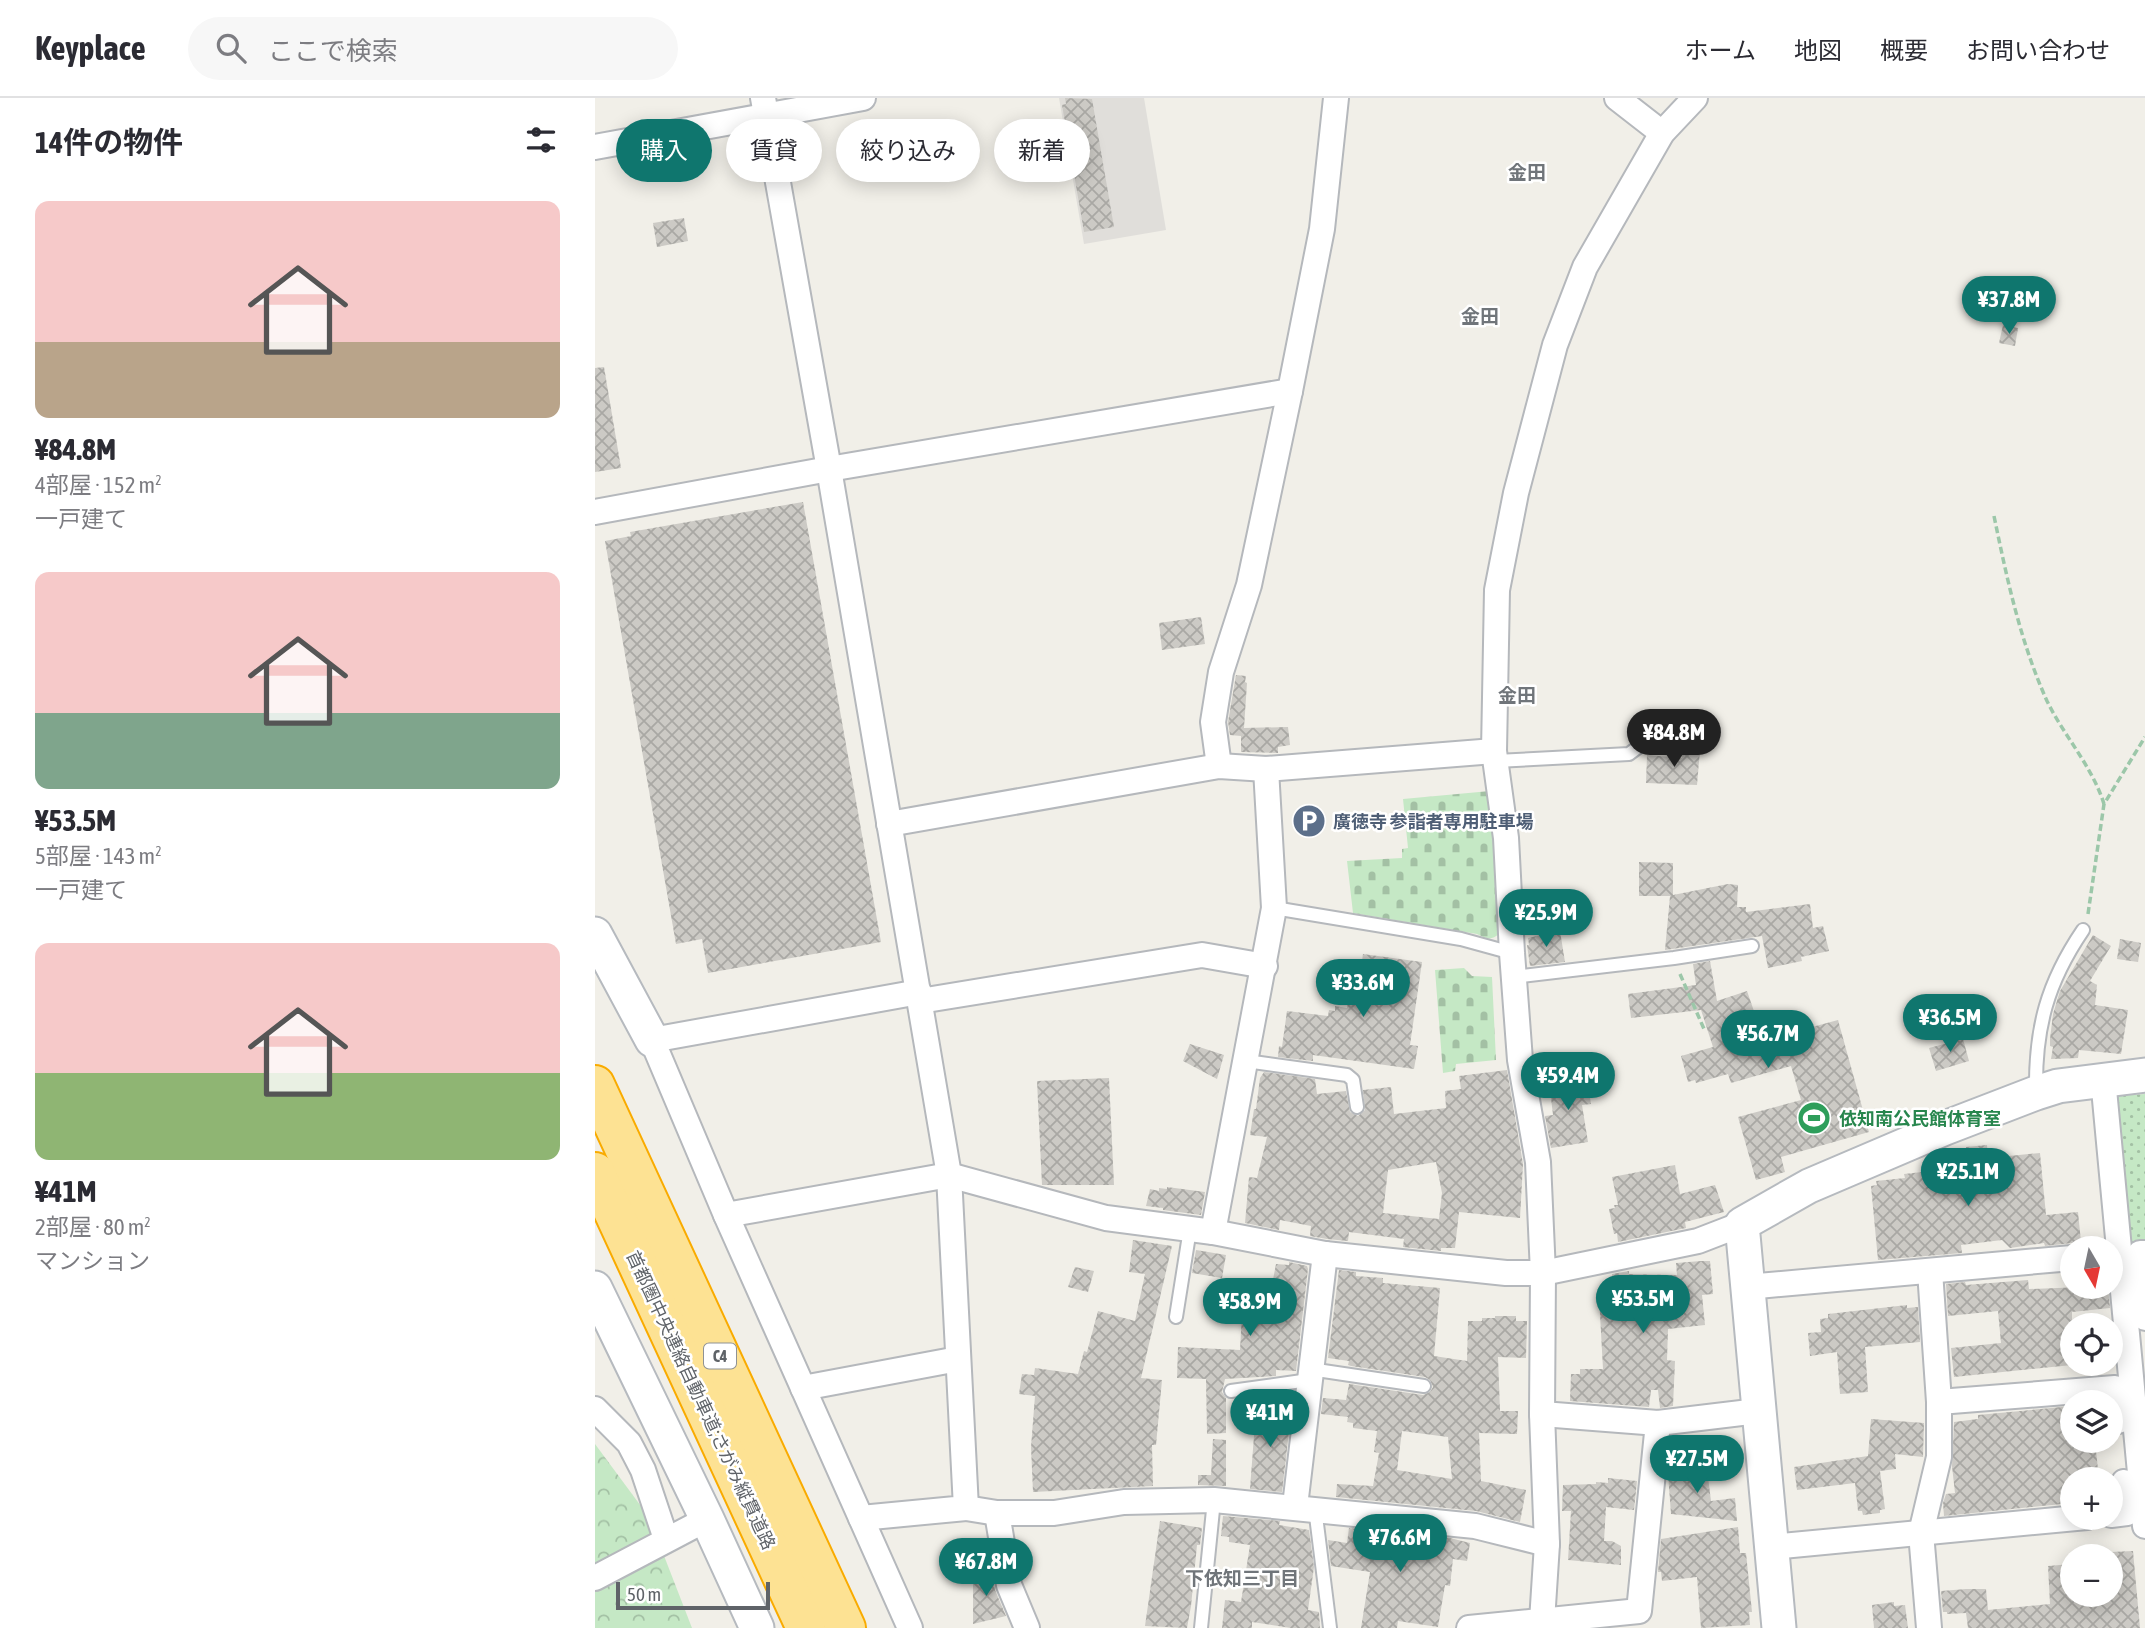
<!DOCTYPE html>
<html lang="ja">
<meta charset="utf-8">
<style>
body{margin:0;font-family:"Asap Condensed","Noto Sans JP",sans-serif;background:#f7f7f7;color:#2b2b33;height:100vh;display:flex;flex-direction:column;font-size:26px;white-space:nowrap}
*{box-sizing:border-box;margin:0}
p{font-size:23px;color:#7c7c81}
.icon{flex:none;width:38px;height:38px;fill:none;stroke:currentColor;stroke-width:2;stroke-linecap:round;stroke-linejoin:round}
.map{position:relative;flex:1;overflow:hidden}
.details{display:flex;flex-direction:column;background:#fff;width:595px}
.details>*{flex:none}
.guide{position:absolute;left:21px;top:21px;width:665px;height:63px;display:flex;gap:14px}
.needle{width:46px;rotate:171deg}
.fabs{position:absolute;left:1465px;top:1138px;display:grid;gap:14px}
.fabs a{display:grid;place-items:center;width:63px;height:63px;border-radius:50%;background:#fff;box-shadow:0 4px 18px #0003;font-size:35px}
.scale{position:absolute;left:21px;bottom:18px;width:154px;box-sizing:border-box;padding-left:7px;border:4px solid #5f6368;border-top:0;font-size:19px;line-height:24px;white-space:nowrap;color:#5f6368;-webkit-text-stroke:5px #fff;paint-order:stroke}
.price{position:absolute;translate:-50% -60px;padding:0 16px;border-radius:24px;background:#0f766e;color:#fff;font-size:23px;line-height:46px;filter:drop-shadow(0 2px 4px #0008)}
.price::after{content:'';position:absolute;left:50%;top:42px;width:21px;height:16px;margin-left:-10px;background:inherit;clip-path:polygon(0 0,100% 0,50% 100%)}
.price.selected{background:#222;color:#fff}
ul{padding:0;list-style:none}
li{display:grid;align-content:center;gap:14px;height:371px;padding:0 35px}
li span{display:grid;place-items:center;height:217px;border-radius:14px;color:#555}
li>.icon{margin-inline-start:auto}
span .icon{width:126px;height:126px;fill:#fffc;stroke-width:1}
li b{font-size:30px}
h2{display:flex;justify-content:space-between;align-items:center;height:84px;padding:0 35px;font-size:30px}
.pill{padding:0 24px;border-radius:32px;background:#fff;box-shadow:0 4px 18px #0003;font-size:24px;line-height:63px}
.pill.selected{background:#0f766e;color:#fff}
header{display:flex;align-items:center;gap:42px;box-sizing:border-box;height:98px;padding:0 35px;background:#fff;border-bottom:2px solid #e1e1e2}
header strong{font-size:33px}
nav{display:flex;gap:38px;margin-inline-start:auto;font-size:24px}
.search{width:490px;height:63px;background:#f7f7f7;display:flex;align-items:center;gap:18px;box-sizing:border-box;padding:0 24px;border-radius:38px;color:#7c7c81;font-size:26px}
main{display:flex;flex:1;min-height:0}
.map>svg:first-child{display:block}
.industrial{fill:#e0deda}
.forest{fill:url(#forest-crowns)}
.cemetery{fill:url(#cemetery-stones)}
.park{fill:url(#park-dots)}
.building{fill:url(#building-cross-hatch);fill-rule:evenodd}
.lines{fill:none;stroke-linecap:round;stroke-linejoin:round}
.lane-casing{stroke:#b5b8bc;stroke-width:16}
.street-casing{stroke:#b5b8bc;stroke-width:28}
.secondary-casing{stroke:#b6babf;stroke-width:37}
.highway-casing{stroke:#f9ab00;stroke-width:42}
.path{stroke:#9cc7a9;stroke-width:3.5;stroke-dasharray:7 3.5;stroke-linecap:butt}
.lane{stroke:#fff;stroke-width:12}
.street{stroke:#fff;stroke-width:24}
.secondary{stroke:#fff;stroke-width:33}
.highway{stroke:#fde293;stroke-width:38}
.labels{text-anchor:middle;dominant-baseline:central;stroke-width:5;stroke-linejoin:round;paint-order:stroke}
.shield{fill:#fff;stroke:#8f9295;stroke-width:2}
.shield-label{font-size:16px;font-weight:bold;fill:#5f6368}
.service-label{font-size:18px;font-weight:bold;fill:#4e5e75;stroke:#fff;text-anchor:start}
.leisure-label{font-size:18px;font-weight:bold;fill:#27864d;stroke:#fff;text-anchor:start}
.street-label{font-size:18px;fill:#5f6368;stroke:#fff}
.neighbourhood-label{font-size:19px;font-weight:bold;fill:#70757a;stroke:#fff}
</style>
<header>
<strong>Keyplace</strong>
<div class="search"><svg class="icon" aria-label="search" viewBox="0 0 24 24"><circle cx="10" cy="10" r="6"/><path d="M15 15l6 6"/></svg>ここで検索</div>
<nav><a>ホーム</a><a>地図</a><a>概要</a><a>お問い合わせ</a></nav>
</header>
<main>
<section class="details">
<h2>14件の物件<svg class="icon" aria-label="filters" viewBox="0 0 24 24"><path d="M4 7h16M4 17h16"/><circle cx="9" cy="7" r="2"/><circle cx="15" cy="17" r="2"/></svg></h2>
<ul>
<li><span style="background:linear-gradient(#f6c9c9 65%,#b9a48a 0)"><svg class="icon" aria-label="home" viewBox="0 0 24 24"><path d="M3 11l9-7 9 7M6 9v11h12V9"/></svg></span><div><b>¥84.8M</b><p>4部屋 · 152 m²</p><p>一戸建て</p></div></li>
<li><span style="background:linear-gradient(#f6c9c9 65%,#7fa58c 0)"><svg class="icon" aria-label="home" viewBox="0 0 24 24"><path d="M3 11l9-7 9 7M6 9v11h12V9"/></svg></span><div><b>¥53.5M</b><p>5部屋 · 143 m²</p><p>一戸建て</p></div></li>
<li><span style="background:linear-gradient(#f6c9c9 60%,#8fb573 0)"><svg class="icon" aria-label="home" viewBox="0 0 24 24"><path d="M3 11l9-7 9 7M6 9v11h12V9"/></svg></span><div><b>¥41M</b><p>2部屋 · 80 m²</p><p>マンション</p></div></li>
</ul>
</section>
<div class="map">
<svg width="1550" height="1530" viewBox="0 0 1550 1530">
<defs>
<pattern id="forest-crowns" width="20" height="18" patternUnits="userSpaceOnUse" patternTransform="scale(1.75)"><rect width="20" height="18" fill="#c5e8c5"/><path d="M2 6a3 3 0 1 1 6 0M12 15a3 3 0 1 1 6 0" fill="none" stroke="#a3c0a4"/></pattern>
<pattern id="cemetery-stones" width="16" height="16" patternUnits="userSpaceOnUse" patternTransform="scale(1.75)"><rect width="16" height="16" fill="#c5e8c5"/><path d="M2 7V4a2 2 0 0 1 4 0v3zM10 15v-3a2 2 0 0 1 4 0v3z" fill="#a3c0a4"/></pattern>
<pattern id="park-dots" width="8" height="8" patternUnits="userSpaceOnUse" patternTransform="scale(1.75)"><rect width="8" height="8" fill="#c5e8c5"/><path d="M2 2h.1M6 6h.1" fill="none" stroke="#a3c0a4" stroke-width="1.8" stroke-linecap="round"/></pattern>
<pattern id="building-cross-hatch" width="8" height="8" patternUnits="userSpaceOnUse" patternTransform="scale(1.75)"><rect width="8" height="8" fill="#cccac5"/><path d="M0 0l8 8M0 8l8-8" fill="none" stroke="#a9a8a4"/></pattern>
</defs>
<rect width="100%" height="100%" fill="#f1efe8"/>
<polygon class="industrial" points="464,0 549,0 571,132 489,146"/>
<polygon class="forest" points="0,1346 54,1419 97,1530 0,1530"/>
<g class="cemetery">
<path d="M895,693L901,750L905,835C896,843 892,841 882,836L758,815L752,763L807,760V751L813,750L808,701Z"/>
<polygon points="869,870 877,878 897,879 901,962 861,966 860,973 848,975 840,872"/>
</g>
<polygon class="park" points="1550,996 1550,1145 1534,1146 1521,998"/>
<g class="building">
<polygon points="470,0 497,1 519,129 489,134 467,7 471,6"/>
<polygon points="89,120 93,143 62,149 58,125"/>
<polygon points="1408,227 1423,230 1420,248 1404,245"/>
<polygon points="9,269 26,370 0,374 0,270"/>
<polygon points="208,404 286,844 113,875 107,841 81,846 10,443 36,438 35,434"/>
<polygon points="606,519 610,546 567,552 564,525"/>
<polygon points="641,577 651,578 650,584 652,585 649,630 693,629 695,647 683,649 683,655 646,654 646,638 635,637 633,624"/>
<polygon points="1088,651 1105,652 1102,687 1051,685 1052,657 1087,660"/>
<polygon points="1044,764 1078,765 1078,797 1133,786 1143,787 1142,809 1151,809 1151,814 1215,806 1218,830 1228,828 1234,853 1206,859 1207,863 1173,870 1167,838 1070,852 1075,798 1044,798"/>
<polygon points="972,802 973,823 950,825 949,804"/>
<polygon points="965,833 970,864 935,868 932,847 934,847 933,840"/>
<polygon points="1498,837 1516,848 1495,883 1502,887 1500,907 1533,912 1526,956 1484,952 1483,960 1456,961 1458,949 1455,948 1455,941 1458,916 1465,893"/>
<polygon points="1525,841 1546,845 1543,864 1522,861"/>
<polygon points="768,856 827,864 815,947 823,948 819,971 718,957 718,963 683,959 684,948 687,949 692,913 733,918 734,912 740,913 740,908 752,910 757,869 766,870"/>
<polygon points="1115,863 1122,903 1152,893 1169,942 1243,922 1274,1034 1186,1059 1190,1074 1161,1082 1143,1019 1206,1002 1196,968 1136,985 1133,976 1101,985 1100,982 1093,984 1086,958 1118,949 1106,912 1036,920 1033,896 1101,887 1098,866"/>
<polygon points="1367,937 1374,963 1341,973 1334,950 1353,945 1352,941"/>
<polygon points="595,946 629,957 622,981 588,963"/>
<path d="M912,972L928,1066L925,1120L864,1114L860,1150H846V1153L808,1149L809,1141L754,1134L753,1143L732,1141L715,1138L716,1128L685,1122L684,1132L650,1125L654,1079L662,1080L672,1039L655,1037L659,1011H661L665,980L669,974L720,981L722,996L751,993L755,1014L763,1018L770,1012L768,992L796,989L799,1016L851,1010L850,993L866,991L864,978ZM841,1064L847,1095L844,1121L788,1115L793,1072Z"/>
<polygon points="989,978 992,980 996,1006 987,1007 993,1044 956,1050 950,1018 958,1017 954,983"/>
<polygon points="514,980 519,1087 447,1087 442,983"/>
<polygon points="1392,1047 1393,1060 1445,1055 1451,1117 1483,1114 1486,1144 1450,1148 1449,1145 1415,1150 1407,1142 1366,1147 1367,1155 1283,1162 1276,1088 1282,1087 1281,1083 1310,1080 1309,1076 1373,1069 1371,1049"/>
<polygon points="1080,1067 1085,1096 1120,1087 1129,1114 1090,1124 1091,1130 1023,1144 1022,1135 1019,1136 1014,1111 1020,1110 1019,1107 1023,1107 1017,1079"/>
<polygon points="572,1089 610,1094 606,1117 568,1112 568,1110 551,1108 555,1091 564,1093 564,1090 572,1091"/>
<polygon points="538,1142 577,1148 546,1280 567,1282 561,1347 557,1347 558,1388 438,1394 436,1349 440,1298 424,1296 427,1276 439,1277 440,1270 483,1276 489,1253 492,1254 503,1213 540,1223 550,1176 534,1174"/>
<polygon points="601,1152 631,1157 627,1180 597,1175"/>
<polygon points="1106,1163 1115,1163 1118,1196 1107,1197 1110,1227 1073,1231 1072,1262 1080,1263 1078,1308 1065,1310 1063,1292 1056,1292 1054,1309 975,1303 976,1276 985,1276 985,1271 1008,1271 1004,1198 1015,1198 1014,1195 1016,1195 1017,1176 1034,1173 1034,1176 1082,1177 1081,1165"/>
<polygon points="694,1164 712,1168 713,1171 701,1273 681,1272 681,1278 630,1281 627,1294 631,1300 631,1335 612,1336 611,1281 582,1280 583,1249 645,1252 647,1215 623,1214 623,1211 613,1210 614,1189 676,1192 681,1166 694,1167"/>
<polygon points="480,1169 499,1173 493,1194 473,1189"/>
<path d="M744,1172L761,1174V1178L788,1180V1185L845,1190L839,1258L872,1263L873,1223H887V1220H900V1218H921V1223H932L931,1260L903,1259L905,1313H923L922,1336L884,1335L886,1383L931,1392L925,1424L881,1413L741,1399L742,1386L778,1388L784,1355L779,1354L782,1333L758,1330V1325L752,1324L753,1319L726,1316L728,1300L751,1302L754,1286L828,1297L835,1294L838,1289L835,1282L830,1279L756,1268L753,1267L754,1263L733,1260ZM807,1333L853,1339L857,1381L802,1372Z"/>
<polygon points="1433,1182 1434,1191 1513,1188 1515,1210 1477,1214 1477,1267 1359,1279 1356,1250 1406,1245 1403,1213 1353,1218 1351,1186 1370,1184 1371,1187"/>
<polygon points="1312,1207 1312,1210 1323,1209 1325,1244 1270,1249 1273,1294 1245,1296 1242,1254 1215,1258 1213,1235 1226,1234 1225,1221 1233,1220 1233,1216"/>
<polygon points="686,1307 697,1308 687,1394 655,1391 661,1311 685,1313"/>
<polygon points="1477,1308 1477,1345 1500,1343 1504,1381 1477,1381 1477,1405 1349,1418 1348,1405 1351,1396 1360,1395 1357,1368 1359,1324 1383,1321 1383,1317"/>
<polygon points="1276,1321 1329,1325 1328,1359 1300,1356 1301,1371 1285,1373 1290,1411 1285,1412 1285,1415 1268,1417 1267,1413 1263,1413 1260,1385 1202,1392 1199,1369 1273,1358"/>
<polygon points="618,1341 631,1342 631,1388 603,1387 603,1377 616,1377"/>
<polygon points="1111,1363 1116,1403 1140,1400 1142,1423 1076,1416 1073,1376 1085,1375 1084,1366"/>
<polygon points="1013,1380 1042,1383 1039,1412 1011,1409 1009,1443 1017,1443 1026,1448 1026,1467 973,1462 976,1413 967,1413 968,1387 1001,1386 1001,1384 1013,1385"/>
<polygon points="628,1418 685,1423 684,1427 714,1432 719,1469 713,1512 724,1514 725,1530 696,1530 657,1524 657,1530 627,1530 630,1502 646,1504 655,1447 634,1444 634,1439 626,1438"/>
<polygon points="565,1423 607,1430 605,1447 602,1447 596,1508 592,1530 550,1528"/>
<polygon points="1143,1429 1145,1455 1151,1455 1157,1514 1154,1514 1155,1527 1106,1530 1102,1479 1067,1483 1066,1474 1063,1474 1066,1441"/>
<polygon points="754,1430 855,1440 875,1445 872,1463 858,1461 855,1488 850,1487 843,1529 803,1523 802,1530 766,1530 775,1474 736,1468 733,1442 752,1445"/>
<polygon points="1538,1453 1545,1530 1373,1530 1371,1515 1352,1516 1352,1514 1348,1514 1346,1493 1371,1491 1391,1491 1393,1512 1455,1506 1453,1468 1477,1466 1477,1496 1516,1496 1516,1454"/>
<polygon points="396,1471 400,1492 411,1518 378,1526 378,1475"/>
<polygon points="1299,1504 1299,1508 1310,1507 1313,1530 1279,1530 1277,1507"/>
</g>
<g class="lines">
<defs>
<g id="lane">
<polyline points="901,663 1034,656 1046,647 1047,635"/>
<polyline points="679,810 866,841 917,855"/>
<polyline points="919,879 1079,860 1157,848"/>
<polyline points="651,963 752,977 758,982 762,1009"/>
<path d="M1441,994C1440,930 1452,885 1488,832"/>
<polyline points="581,1219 595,1131"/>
<polyline points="715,1271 829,1288"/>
<polyline points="636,1293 714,1282"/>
<polyline points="720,1410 735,1530"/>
<polyline points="606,1530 619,1402"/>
</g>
<g id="street">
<polyline points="168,0 234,371 354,1077 371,1410 266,1420"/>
<polyline points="1022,0 1067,35"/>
<polyline points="0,49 268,0"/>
<polyline points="0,414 234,371 695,293"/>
<polyline points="624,668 618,624 626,574 654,487 695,293 727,131 741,0"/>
<polyline points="294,726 624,668 671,671 899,653"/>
<polyline points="325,903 607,857 670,868"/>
<polyline points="1509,991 1550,1428"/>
<polyline points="131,1117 354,1077 511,1120 618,1134 730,1156 911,1175 948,1175 1103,1143 1147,1126"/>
<polyline points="618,1134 679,810 671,671"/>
<polyline points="1550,1155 1545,1155 1544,1159 1550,1220"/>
<polyline points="1152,1189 1477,1160"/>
<polyline points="208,1290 363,1261"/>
<polyline points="1344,1304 1520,1290 1523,1323"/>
<polyline points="0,1311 34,1345 48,1372 71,1441"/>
<polyline points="947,1316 1063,1325 1163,1313"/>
<polyline points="700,1408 730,1156"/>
<polyline points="371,1410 402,1415 459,1415 529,1404 619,1402 880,1428 952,1446"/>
<polyline points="402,1415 414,1487 432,1530"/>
<polyline points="1516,1417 1532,1415 1529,1384"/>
<polyline points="1177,1449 1492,1419"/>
<polyline points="0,1480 112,1421"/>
<polyline points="947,1523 952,1446 947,1316 948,1175 943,1064 925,962 917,855 911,740 899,653 902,492 921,395 960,247 990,169 1067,35 1100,0"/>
<polyline points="315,1530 131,1117 57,942 324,894"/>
<polyline points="874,1530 1044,1513 1063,1325"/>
<polyline points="1334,1530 1326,1435 1344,1359 1344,1304 1335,1173"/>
</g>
<g id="secondary">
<polyline points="0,836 57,942"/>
<polyline points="0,1190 112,1421 162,1530"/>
<polyline points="1184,1530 1147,1126 1214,1088 1350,1030 1441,995 1463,988 1550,977"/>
</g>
<g id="highway">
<polyline points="0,987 251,1530"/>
<polyline points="0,1074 211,1530"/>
</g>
</defs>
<use href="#lane" class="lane-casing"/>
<use href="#street" class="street-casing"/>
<use href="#secondary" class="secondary-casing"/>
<use href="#highway" class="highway-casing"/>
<g class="path">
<path d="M1399,418C1412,481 1425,543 1452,603C1469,638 1497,668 1509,706"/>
<polyline points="1493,816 1509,706 1550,639"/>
<polyline points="1085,876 1109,931"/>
</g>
<use href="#lane" class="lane"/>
<use href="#street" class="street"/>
<use href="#secondary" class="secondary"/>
<use href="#highway" class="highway"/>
</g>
<defs>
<symbol id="parking-disc" viewBox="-11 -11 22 22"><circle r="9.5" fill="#5c6f8a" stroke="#fff"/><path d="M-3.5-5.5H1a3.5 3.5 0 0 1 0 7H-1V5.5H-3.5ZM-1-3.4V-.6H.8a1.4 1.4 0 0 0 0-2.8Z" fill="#fff"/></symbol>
<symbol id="stadium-disc" viewBox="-11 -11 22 22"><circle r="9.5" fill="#2e9e5b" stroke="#fff"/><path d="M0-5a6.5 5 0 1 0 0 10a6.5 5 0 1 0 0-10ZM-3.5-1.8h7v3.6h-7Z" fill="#fff"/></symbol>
</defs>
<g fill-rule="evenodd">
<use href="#parking-disc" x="695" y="704" width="38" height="38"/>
<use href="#stadium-disc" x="1200" y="1001" width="38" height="38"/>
</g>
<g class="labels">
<rect class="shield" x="109" y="1245.5" width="32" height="25" rx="5"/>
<g class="shield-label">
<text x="125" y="1258">C4</text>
</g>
<g class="service-label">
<text x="738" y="723">廣徳寺 参詣者専用駐車場</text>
</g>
<g class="leisure-label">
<text x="1244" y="1020">依知南公民館体育室</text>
</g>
<g class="street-label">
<text transform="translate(106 1302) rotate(65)">首都圏中央連絡自動車道;さがみ縦貫道路</text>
</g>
<g class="neighbourhood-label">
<text x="932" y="74">金田</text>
<text x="885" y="218">金田</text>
<text x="922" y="597">金田</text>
<text x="647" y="1480">下依知三丁目</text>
</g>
</g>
</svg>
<div class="fabs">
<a><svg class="needle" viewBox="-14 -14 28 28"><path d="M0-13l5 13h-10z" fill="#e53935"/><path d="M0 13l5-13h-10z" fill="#7c7c81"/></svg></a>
<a><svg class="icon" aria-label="locate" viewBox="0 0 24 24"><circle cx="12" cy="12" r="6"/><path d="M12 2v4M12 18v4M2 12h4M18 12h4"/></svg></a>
<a><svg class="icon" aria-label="layers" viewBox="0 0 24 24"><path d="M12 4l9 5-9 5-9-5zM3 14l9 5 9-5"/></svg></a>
<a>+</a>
<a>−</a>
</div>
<div class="scale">50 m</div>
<b class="price" style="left:1414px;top:238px">¥37.8M</b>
<b class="price selected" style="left:1079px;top:671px">¥84.8M</b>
<b class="price" style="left:951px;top:851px">¥25.9M</b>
<b class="price" style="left:768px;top:921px">¥33.6M</b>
<b class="price" style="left:1355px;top:956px">¥36.5M</b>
<b class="price" style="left:1173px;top:972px">¥56.7M</b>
<b class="price" style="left:973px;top:1014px">¥59.4M</b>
<b class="price" style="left:1373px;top:1110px">¥25.1M</b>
<b class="price" style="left:1048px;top:1237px">¥53.5M</b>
<b class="price" style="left:655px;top:1240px">¥58.9M</b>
<b class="price" style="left:675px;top:1351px">¥41M</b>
<b class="price" style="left:1102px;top:1397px">¥27.5M</b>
<b class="price" style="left:805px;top:1476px">¥76.6M</b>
<b class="price" style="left:391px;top:1500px">¥67.8M</b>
<div class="guide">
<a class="pill selected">購入</a>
<a class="pill">賃貸</a>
<a class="pill">絞り込み</a>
<a class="pill">新着</a>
</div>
</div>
</main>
